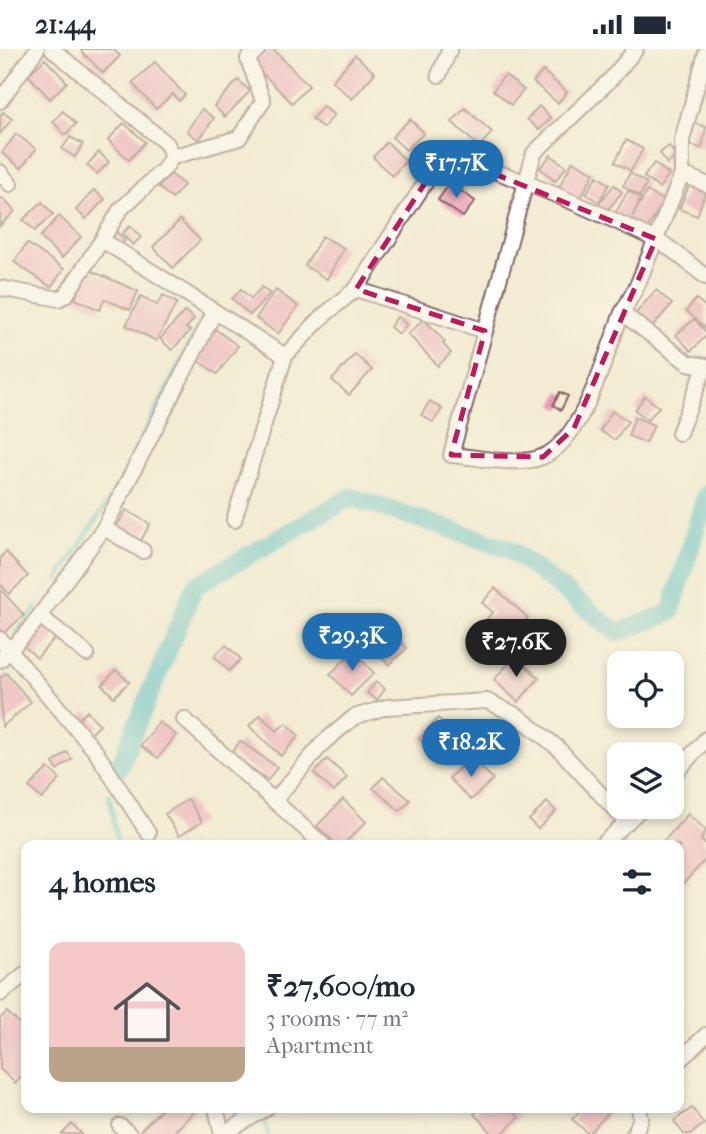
<!DOCTYPE html>
<meta charset="utf-8">
<style>
body{margin:0;font-family:"IM FELL French Canon",serif;background:#f2f2f3;color:#1f2937;height:100vh;display:flex;flex-direction:column;font-size:26px;white-space:nowrap}
*{box-sizing:border-box;margin:0}
p{font-size:23px;color:#747a83}
.icon{flex:none;width:38px;height:38px;fill:none;stroke:currentColor;stroke-width:2;stroke-linecap:round;stroke-linejoin:round}
.map{position:relative;flex:1;overflow:hidden}
.drawer{position:absolute;left:21px;top:791px;width:663px;height:273px;display:flex;flex-direction:column;background:#fff;border-radius:14px;box-shadow:0 4px 10px #0003}
.drawer>*{flex:none}
.tools{position:absolute;left:607px;top:602px;display:grid;gap:14px}
.tools a{display:grid;place-items:center;width:77px;height:77px;border-radius:14px;background:#fff;box-shadow:0 4px 10px #0003;font-size:35px}
.price{position:absolute;translate:-50% -60px;padding:0 16px;border-radius:24px;background:#1f6fb2;color:#fff;font-size:23px;line-height:46px;filter:drop-shadow(0 2px 4px #0008)}
.price::after{content:'';position:absolute;left:50%;top:42px;width:21px;height:16px;margin-left:-10px;background:inherit;clip-path:polygon(0 0,100% 0,50% 100%)}
.price.selected{background:#222;color:#fff}
ul{padding:0;list-style:none}
li{display:flex;align-items:center;gap:21px;height:175px;padding:0 28px}
li span{display:grid;place-items:center;flex:none;width:196px;height:140px;border-radius:14px;color:#555}
li>.icon{margin-inline-start:auto}
span .icon{width:84px;height:84px;fill:#fffc;stroke-width:1}
li b{font-size:30px}
h2{display:flex;justify-content:space-between;align-items:center;height:84px;padding:0 28px;font-size:30px}
.status{display:flex;justify-content:space-between;align-items:center;height:49px;padding:0 35px;background:#fff;direction:ltr}
.status svg{height:19px;fill:currentColor}
.map>svg:first-child{display:block}
.lines{fill:none;stroke-linecap:round;stroke-linejoin:round}
.stream{stroke:#51bdcb;stroke-width:5}
.canal{stroke:#51bdcb;stroke-width:19}
.building{fill:#ed9ab7}
.minor-casing{stroke:#856766;stroke-width:18}
.minor{stroke:#fff;stroke-width:14}
.marked{fill:none;stroke:#c2185b;stroke-width:5;stroke-dasharray:14 9;stroke-linejoin:round}
</style>
<div class="status"><b>21:44</b><svg viewBox="0 0 49 12"><path d="M0 12V9h3v3zM5 12V6h3v6zM10 12V3h3v9zM15 12V0h3v12zM26 1h20v11H26zM47 4h2v5h-2z"/></svg></div>
<div class="map">
<svg width="706" height="1085" viewBox="0 0 706 1085">
<rect width="100%" height="100%" fill="#fcf5e5"/>
<filter id="ink" filterUnits="userSpaceOnUse"><feTurbulence type="fractalNoise" baseFrequency=".0143" numOctaves="2"/><feDisplacementMap in="SourceGraphic" scale="14" xChannelSelector="R" yChannelSelector="G"/><feConvolveMatrix kernelMatrix="1 2 1 2 8 2 1 2 1" color-interpolation-filters="sRGB"/></filter>
<filter id="wash" filterUnits="userSpaceOnUse"><feTurbulence type="fractalNoise" baseFrequency=".00686" numOctaves="4" result="noise"/><feDisplacementMap in="SourceGraphic" scale="28" xChannelSelector="R" yChannelSelector="G"/><feGaussianBlur stdDeviation="1.57" result="paint"/><feColorMatrix in="noise" values="0 0 0 0 0 0 0 0 0 0 0 0 0 0 0 0 0 1.4 0 .05"/><feComposite in="paint" operator="in"/></filter>
<g filter="url(#wash)">
<rect width="100%" height="100%" fill="#f3ecd3"/>
<g class="lines">
<g class="stream">
<polyline points="128,417 204,267"/>
<polyline points="58,530 119,436"/>
<polyline points="17,583 37,558"/>
<polyline points="109,746 118,796"/>
<polyline points="263,1062 268,1085"/>
</g>
<polyline class="canal" points="118,720 195,537 351,448 510,500 618,584 671,563 706,445"/>
</g>
<g id="blocks">
<g class="building">
<polygon points="84,0 113,0 120,7 103,24 81,2"/>
<polygon points="268,0 273,0 309,37 292,54 253,15"/>
<polygon points="355,6 375,24 352,50 332,32"/>
<polygon points="45,10 67,33 50,50 28,26"/>
<polygon points="155,13 185,46 179,52 173,45 156,60 132,34"/>
<polygon points="543,22 567,43 558,54 533,33"/>
<polygon points="505,26 524,41 511,56 493,41"/>
<polygon points="238,31 250,42 225,68 214,57"/>
<polygon points="323,57 334,66 323,79 312,70"/>
<polygon points="539,57 551,69 539,81 527,70"/>
<polygon points="465,59 492,83 479,98 452,73"/>
<polygon points="202,60 214,69 199,91 187,82"/>
<polygon points="63,62 76,75 65,86 53,73"/>
<polygon points="3,63 12,70 0,85 0,67"/>
<polygon points="410,70 424,84 406,101 392,88"/>
<polygon points="124,74 145,93 129,111 108,91"/>
<polygon points="693,74 706,78 702,99 688,96"/>
<polygon points="16,85 36,100 21,119 2,104"/>
<polygon points="70,88 83,95 75,108 62,100"/>
<polygon points="626,91 643,100 631,122 615,113"/>
<polygon points="387,93 406,112 392,127 373,108"/>
<polygon points="669,97 676,108 667,115 660,104"/>
<polygon points="99,103 109,113 97,125 87,116"/>
<polygon points="551,106 566,118 555,132 540,119"/>
<polygon points="573,112 594,124 580,150 559,138"/>
<polygon points="654,114 669,125 659,139 644,128"/>
<polygon points="630,124 647,134 640,147 623,137"/>
<polygon points="171,125 184,136 172,150 159,138"/>
<polygon points="597,127 609,135 599,153 586,145"/>
<polygon points="450,134 475,152 463,168 438,151"/>
<polygon points="690,134 706,141 697,167 679,160"/>
<polygon points="614,136 622,143 606,163 598,156"/>
<polygon points="94,141 105,150 86,170 76,161"/>
<polygon points="628,142 641,149 632,168 647,142 664,152 645,183 615,165"/>
<polygon points="2,149 15,162 0,177 0,152"/>
<polygon points="42,153 53,165 35,182 23,171"/>
<polygon points="59,167 81,188 62,209 40,188"/>
<polygon points="180,171 200,191 173,219 153,198"/>
<polygon points="130,177 141,188 133,196 122,185"/>
<polygon points="115,181 125,192 117,199 107,189"/>
<polygon points="322,187 344,199 327,230 305,217"/>
<polygon points="27,194 64,220 51,238 14,213"/>
<polygon points="87,220 138,242 130,261 104,250 100,261 75,250"/>
<polygon points="262,238 270,245 250,266 232,250 241,240 251,250"/>
<polygon points="276,241 298,257 278,285 256,269"/>
<polygon points="656,241 672,255 652,278 636,264"/>
<polygon points="163,246 177,254 156,292 126,276 141,247 157,256"/>
<polygon points="696,250 706,258 706,279 686,262"/>
<polygon points="185,262 194,270 186,279 190,282 172,301 160,290"/>
<polygon points="397,268 407,275 399,285 390,278"/>
<polygon points="424,270 445,293 443,295 451,304 438,317 408,285"/>
<polygon points="694,270 706,283 706,287 691,302 676,286"/>
<polygon points="215,280 238,297 217,325 194,309"/>
<polygon points="355,305 372,321 349,346 332,331"/>
<polygon points="560,343 568,347 561,361 553,356"/>
<polygon points="645,347 659,358 648,371 635,361"/>
<polygon points="430,352 442,360 433,373 421,366"/>
<polygon points="612,362 628,372 615,391 600,382"/>
<polygon points="635,368 654,376 646,394 628,387"/>
<polygon points="126,461 150,475 139,495 115,480"/>
<polygon points="6,503 28,527 9,545 0,535 0,509"/>
<polygon points="495,539 528,569 507,591 485,572 493,563 482,554"/>
<polygon points="0,540 24,566 4,584 0,580"/>
<polygon points="41,568 59,584 37,609 19,593"/>
<polygon points="382,573 407,599 389,616 364,590"/>
<polygon points="226,596 241,610 229,622 214,607"/>
<polygon points="353,602 374,624 351,647 330,625"/>
<polygon points="515,607 539,629 518,653 494,631"/>
<polygon points="116,621 129,633 114,648 102,636"/>
<polygon points="6,624 31,653 2,678 0,629"/>
<polygon points="376,633 385,640 377,651 367,644"/>
<polygon points="87,662 100,676 88,688 75,674"/>
<polygon points="260,666 277,682 286,674 299,687 281,707 249,677"/>
<polygon points="438,669 466,694 446,715 419,690"/>
<polygon points="159,673 176,686 158,709 141,697"/>
<polygon points="240,692 277,718 268,731 231,705"/>
<polygon points="67,703 72,710 57,721 53,714"/>
<polygon points="471,708 493,730 471,751 449,729"/>
<polygon points="327,710 347,728 334,743 314,724"/>
<polygon points="48,719 60,730 42,750 29,738"/>
<polygon points="383,728 410,751 400,762 373,739"/>
<polygon points="188,750 202,773 179,787 165,765"/>
<polygon points="343,750 366,773 343,796 337,796 317,777"/>
<polygon points="547,753 556,762 538,780 529,771"/>
<polygon points="688,765 706,781 701,791 706,796 706,810 683,835 679,832 679,796 660,796"/>
<polygon points="7,963 26,981 26,1022 15,1034 0,1020 0,970"/>
<polygon points="158,1059 193,1059 196,1061 172,1085 137,1085 161,1061"/>
<polygon points="480,1059 510,1059 519,1068 502,1085 493,1085 474,1065"/>
<polygon points="582,1059 613,1059 589,1085 572,1070"/>
<polygon points="692,1059 704,1075 691,1085 684,1085 674,1072"/>
<polygon points="72,1075 82,1085 62,1085"/>
</g>
</g>
</g>
<g filter="url(#ink)">
<use href="#blocks" fill-opacity="0" stroke="#856766" stroke-width="2"/>
<g class="lines">
<defs>
<g id="minor">
<polyline points="52,0 167,95 172,108 164,120 120,161 102,191 285,307"/>
<polyline points="706,4 682,91 682,125 637,237 622,264 688,314 706,317"/>
<polyline points="439,26 450,0"/>
<polyline points="0,52 37,0"/>
<polyline points="172,108 239,89 263,52 248,10 258,0"/>
<polyline points="0,123 10,135"/>
<polyline points="682,125 706,135"/>
<polyline points="0,239 59,250 66,246 102,191"/>
<polyline points="356,240 485,282"/>
<path d="M622,264C607,302 583,392 542,408C516,418 478,408 451,406L534,104L611,30L636,0"/>
<polyline points="679,384 705,318"/>
<path d="M234,471L285,307L323,267L356,240L440,111L450,107C521,129 587,158 654,190C672,198 690,216 706,228"/>
<polyline points="104,479 143,502"/>
<polyline points="40,567 87,605"/>
<polyline points="0,590 96,703 148,784"/>
<polyline points="0,611 29,581 104,479 214,264"/>
<polyline points="184,670 323,796"/>
<polyline points="672,728 706,690"/>
<polyline points="274,752 323,694 354,668 387,658 487,652 518,667 558,699 627,774"/>
<polyline points="602,796 643,758"/>
<polyline points="0,945 26,924"/>
<polyline points="679,1012 706,986"/>
<polyline points="216,1059 222,1085"/>
<polyline points="120,1077 129,1085"/>
<polyline points="223,1085 267,1059"/>
<polyline points="634,1085 641,1070 639,1059"/>
</g>
</defs>
<use href="#minor" class="minor-casing"/>
<use href="#minor" class="minor"/>
</g>
</g>
<path d="M0 0H706V1085H0ZM450,107L656,190L574,379L543,408L451,406L485,282L356,240L440,111Z" fill="#f3ecd3" fill-opacity=".55" fill-rule="evenodd"/>
<path class="marked" d="M450,107L656,190L574,379L543,408L451,406L485,282L356,240L440,111Z"/>
</svg>
<div class="tools">
<a><svg class="icon" aria-label="locate" viewBox="0 0 24 24"><circle cx="12" cy="12" r="6"/><path d="M12 2v4M12 18v4M2 12h4M18 12h4"/></svg></a>
<a><svg class="icon" aria-label="layers" viewBox="0 0 24 24"><path d="M12 4l9 5-9 5-9-5zM3 14l9 5 9-5"/></svg></a>
</div>
<b class="price" style="left:456px;top:151px">₹17.7K</b>
<b class="price" style="left:352px;top:624px">₹29.3K</b>
<b class="price selected" style="left:516px;top:630px">₹27.6K</b>
<b class="price" style="left:471px;top:730px">₹18.2K</b>
<section class="drawer">
<h2>4 homes<svg class="icon" aria-label="filters" viewBox="0 0 24 24"><path d="M4 7h16M4 17h16"/><circle cx="9" cy="7" r="2"/><circle cx="15" cy="17" r="2"/></svg></h2>
<ul>
<li><span style="background:linear-gradient(#f6c9c9 75%,#b9a48a 0)"><svg class="icon" aria-label="home" viewBox="0 0 24 24"><path d="M3 11l9-7 9 7M6 9v11h12V9"/></svg></span><div><b>₹27,600/mo</b><p>3 rooms · 77 m²</p><p>Apartment</p></div></li>
</ul>
</section>
</div>
